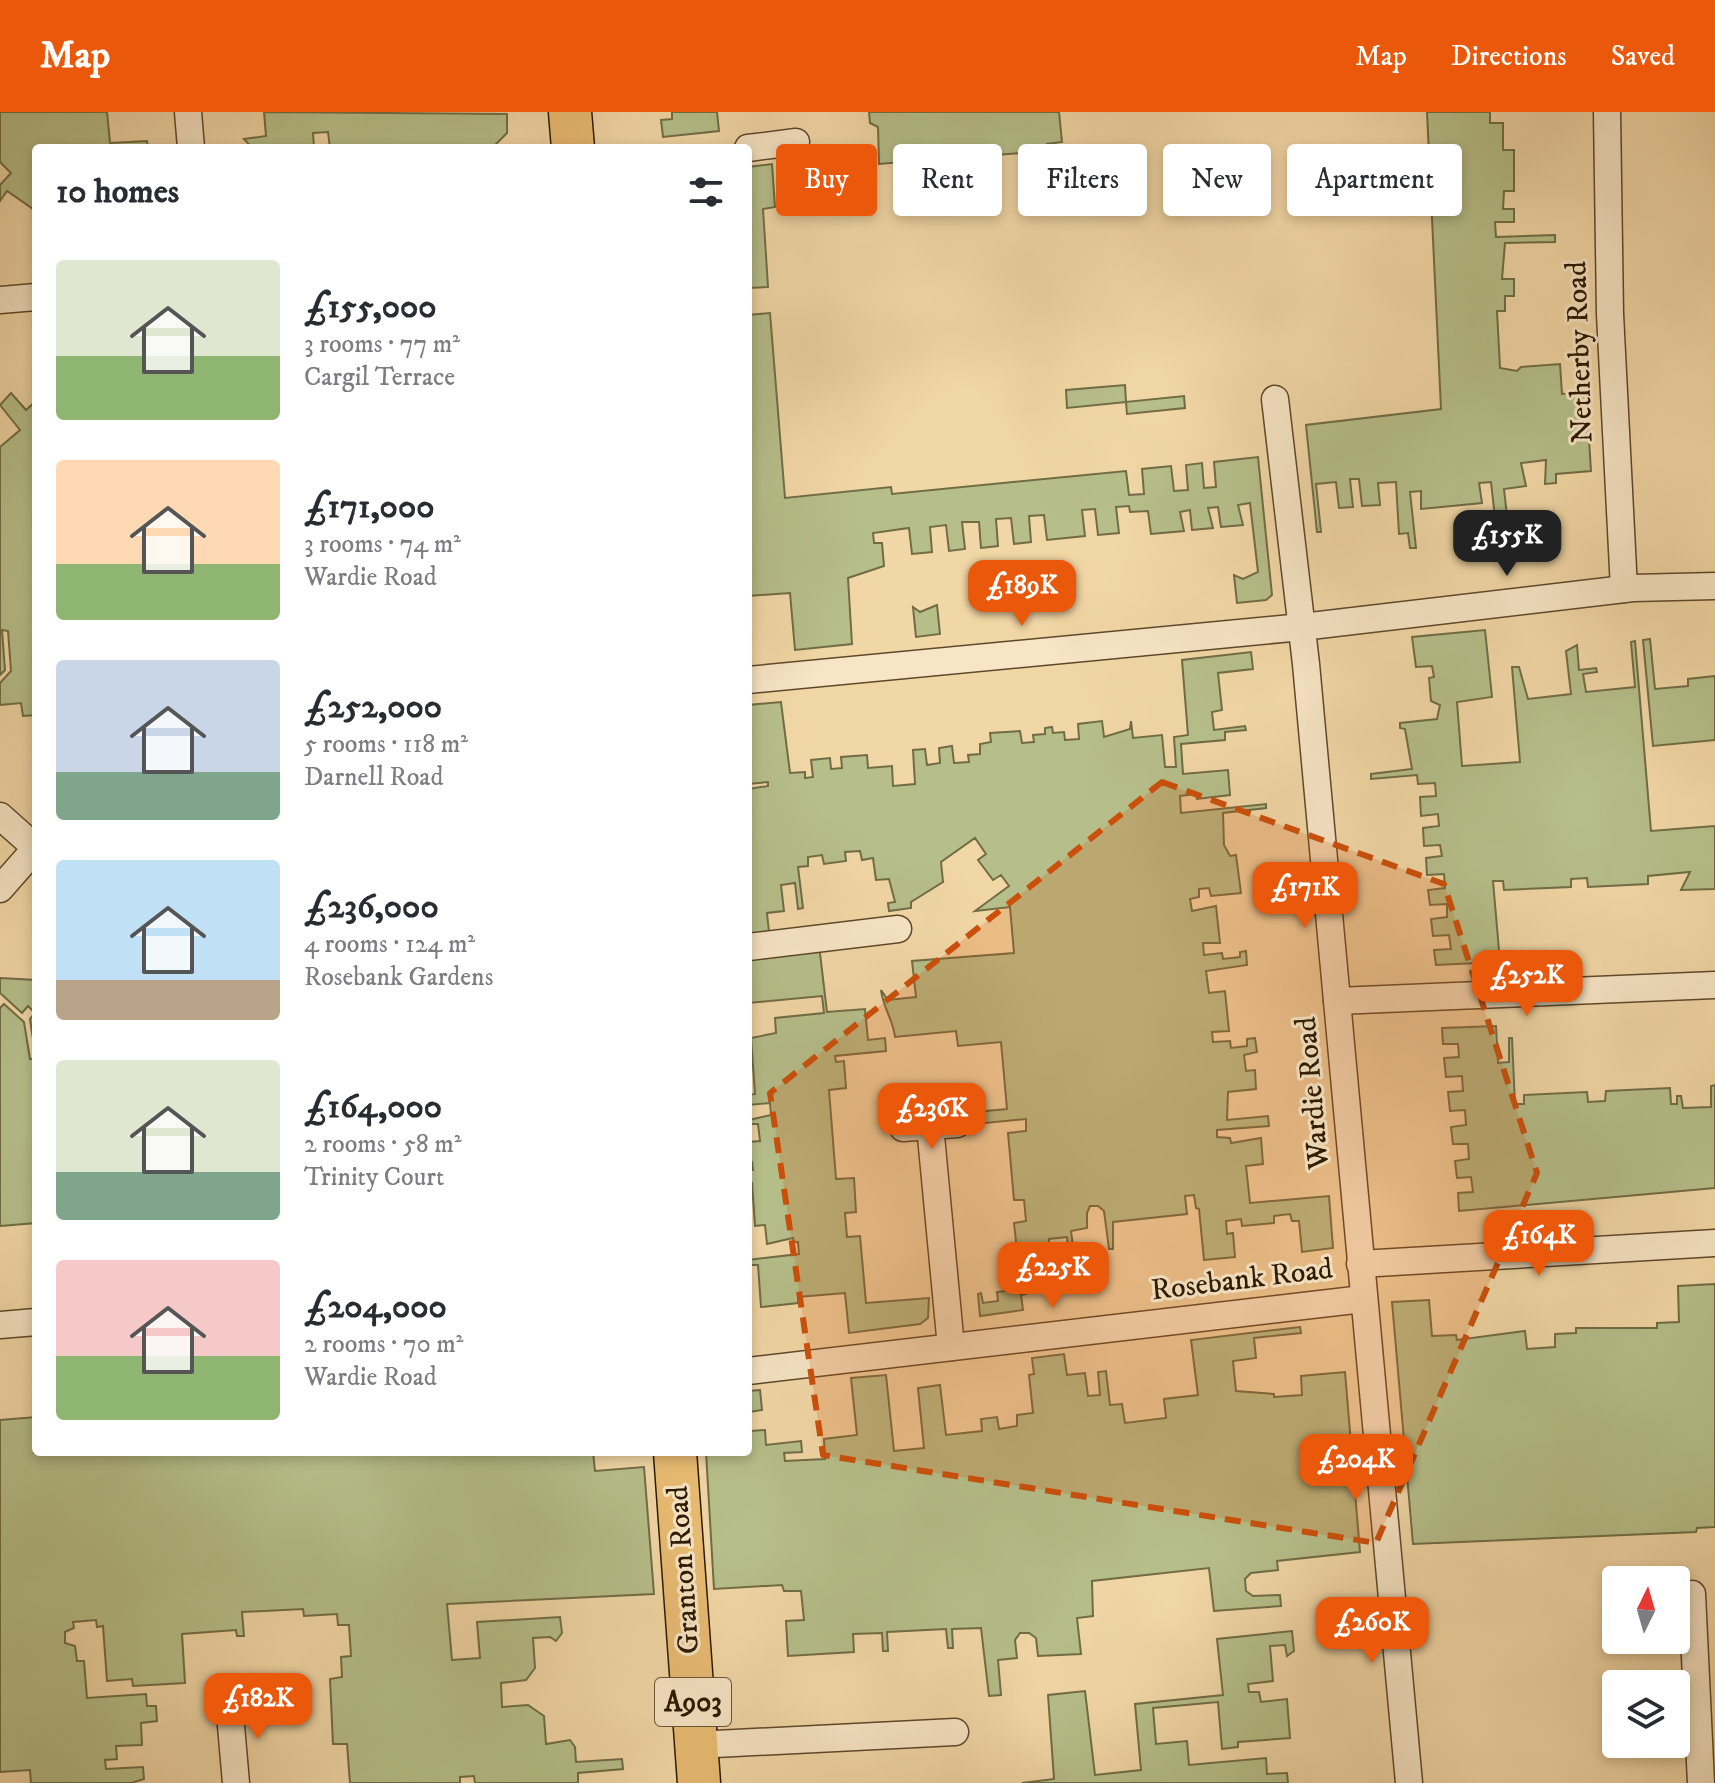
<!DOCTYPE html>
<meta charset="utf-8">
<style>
body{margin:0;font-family:"IM FELL DW Pica",serif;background:#f2f2f3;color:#2b2b33;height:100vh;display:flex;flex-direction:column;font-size:30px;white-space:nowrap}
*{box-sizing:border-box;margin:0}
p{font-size:26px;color:#7c7c81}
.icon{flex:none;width:44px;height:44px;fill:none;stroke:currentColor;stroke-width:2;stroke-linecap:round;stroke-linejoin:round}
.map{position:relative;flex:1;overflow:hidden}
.details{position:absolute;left:32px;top:32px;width:720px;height:1312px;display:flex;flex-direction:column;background:#fff;border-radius:8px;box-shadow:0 4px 12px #0003}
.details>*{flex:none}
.guide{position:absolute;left:776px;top:32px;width:760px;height:72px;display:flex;gap:16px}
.needle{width:52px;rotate:5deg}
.fabs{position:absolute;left:1602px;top:1454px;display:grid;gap:16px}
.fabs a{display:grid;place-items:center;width:88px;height:88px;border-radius:8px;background:#fff;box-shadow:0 4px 12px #0003;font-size:40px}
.price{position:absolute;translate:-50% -68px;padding:0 18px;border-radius:16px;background:#ea580c;color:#fff;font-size:26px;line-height:52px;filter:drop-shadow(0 2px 4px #0008)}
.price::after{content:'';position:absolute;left:50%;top:48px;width:24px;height:18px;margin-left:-12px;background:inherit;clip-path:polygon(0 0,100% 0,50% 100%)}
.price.current{background:#222;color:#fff}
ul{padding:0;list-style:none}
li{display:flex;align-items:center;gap:24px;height:200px;padding:0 24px}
li span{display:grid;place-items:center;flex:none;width:224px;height:160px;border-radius:8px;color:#555}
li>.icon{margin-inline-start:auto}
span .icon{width:96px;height:96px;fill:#fffc;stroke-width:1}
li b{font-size:34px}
h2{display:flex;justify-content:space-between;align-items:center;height:96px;padding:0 24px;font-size:34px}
.pill{padding:0 28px;border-radius:8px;background:#fff;box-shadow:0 4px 12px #0003;font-size:28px;line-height:72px}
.pill.current{background:#ea580c;color:#fff}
header{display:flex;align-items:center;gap:48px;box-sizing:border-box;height:112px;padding:0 40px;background:#ea580c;color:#fff}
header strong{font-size:38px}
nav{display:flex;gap:44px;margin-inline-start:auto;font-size:28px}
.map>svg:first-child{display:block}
.green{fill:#b6bf8a;stroke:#716c45;stroke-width:2}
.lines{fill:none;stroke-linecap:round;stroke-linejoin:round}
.street-casing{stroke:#5e482a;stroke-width:29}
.primary-casing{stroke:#2c1900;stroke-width:45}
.street{stroke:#f7e5c5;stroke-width:26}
.primary{stroke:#e9bc73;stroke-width:42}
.marked{fill:#cc4f0a;fill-opacity:0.2;stroke:#cc4f0a;stroke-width:6;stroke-dasharray:16 10;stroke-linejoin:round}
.labels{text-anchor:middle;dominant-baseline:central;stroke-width:6;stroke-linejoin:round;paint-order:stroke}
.shield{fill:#f7e5c5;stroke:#69563b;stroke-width:2}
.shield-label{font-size:28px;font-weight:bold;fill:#2c1900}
.street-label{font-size:30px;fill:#2c1900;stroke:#f7e5c5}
</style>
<header>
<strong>Map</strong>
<nav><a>Map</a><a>Directions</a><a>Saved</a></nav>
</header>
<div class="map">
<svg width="1715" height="1671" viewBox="0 0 1715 1671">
<rect width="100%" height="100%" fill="#f2d7a6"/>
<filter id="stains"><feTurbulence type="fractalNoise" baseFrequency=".0025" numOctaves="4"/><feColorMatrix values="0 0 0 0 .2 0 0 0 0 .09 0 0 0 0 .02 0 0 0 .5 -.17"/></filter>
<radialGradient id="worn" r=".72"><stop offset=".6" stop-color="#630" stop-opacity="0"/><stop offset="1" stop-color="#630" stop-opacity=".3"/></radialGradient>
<g class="green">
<polygon points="0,0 107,0 110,31 147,29 148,36 36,36 36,99 7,79 0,89 0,73 11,61 0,50"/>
<polygon points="264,0 507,2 507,21 492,36 330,36 328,20 313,21 314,36 252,36 244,27 266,24"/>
<polygon points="672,0 717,0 719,19 663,25 661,8 672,7"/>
<polygon points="869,0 1059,0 1062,30 1047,32 1047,39 983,44 982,37 955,39 955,46 879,52 878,15 870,11"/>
<polygon points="1427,0 1490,0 1490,11 1503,11 1503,38 1514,38 1514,79 1504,79 1503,97 1514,97 1514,110 1495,110 1496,125 1555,123 1555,130 1505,131 1502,167 1514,167 1514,184 1505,184 1505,199 1497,199 1500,256 1517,259 1521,255 1560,252 1562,282 1586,280 1591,359 1556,362 1556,371 1545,372 1546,348 1521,351 1526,374 1504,377 1510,431 1498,433 1491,370 1479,371 1482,391 1421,397 1421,379 1410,380 1416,436 1410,436 1408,421 1399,422 1396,370 1378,371 1380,393 1362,394 1359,367 1350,367 1353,395 1339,396 1336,370 1316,372 1321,420 1317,420 1306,313 1441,297"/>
<polygon points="772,52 775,95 763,97 768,175 748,176 748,55"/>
<polygon points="770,201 785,386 891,375 892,382 1126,359 1129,383 1144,382 1142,357 1171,354 1174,379 1188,378 1186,353 1202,351 1204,376 1216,375 1214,350 1258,345 1272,483 1266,488 1237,491 1234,463 1243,467 1258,460 1250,391 1238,393 1243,413 1221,415 1218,395 1208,396 1213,416 1192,418 1190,398 1180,400 1184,419 1151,422 1148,399 1130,400 1129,394 1116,395 1119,421 1098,423 1095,397 1082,398 1085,424 1047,428 1044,403 1029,404 1031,430 1014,432 1011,406 996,407 998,434 981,436 979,410 962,410 965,437 949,439 946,413 930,415 932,440 912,442 909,416 873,421 874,431 882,431 884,454 848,466 852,532 795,538 790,481 748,484 748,203"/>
<polygon points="1125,273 1126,290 1184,284 1185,296 1127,302 1126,290 1067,296 1066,278"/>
<polygon points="11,281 26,298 36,289 36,603 23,604 21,591 0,593 0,571 11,559 8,519 2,518 5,558 0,563 0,335 20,318 0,293"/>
<polygon points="937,493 940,522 916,525 913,495 920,500"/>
<polygon points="1485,518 1492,585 1457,590 1462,654 1520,650 1512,555 1519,555 1528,587 1571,582 1566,539 1577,533 1579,558 1596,556 1597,560 1583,562 1586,580 1635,575 1631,530 1635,529 1651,719 1715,714 1715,777 1681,778 1690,760 1648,764 1648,772 1588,775 1587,766 1571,767 1571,775 1504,778 1503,769 1493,769 1500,850 1436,853 1434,838 1451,837 1449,823 1433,824 1431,807 1447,805 1447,792 1430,793 1428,778 1445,776 1444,762 1427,763 1426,746 1442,744 1440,733 1424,734 1423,716 1439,714 1438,702 1421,704 1420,685 1436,684 1435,671 1418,672 1417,663 1371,667 1371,662 1412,657 1405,617 1400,616 1400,611 1437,607 1440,593 1431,589 1429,566 1434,565 1432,554 1416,555 1412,525"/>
<polygon points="1650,527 1655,577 1688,574 1688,567 1715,564 1715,628 1653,634 1643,528"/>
<path d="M1251,540L1253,557L1218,561L1222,598L1212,600L1214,618L1245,614L1246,618L1225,620V628L1181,632L1183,662L1228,658L1230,683L1197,687L1196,682L1180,684L1181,701L1266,692V696L1223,701L1224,733L1230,744L1236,743L1241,781L1211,784L1209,776L1199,777V785L1190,787L1192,799L1216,794L1220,831H1203L1204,843L1222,841L1223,847L1240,845V840L1246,839L1247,853L1206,859L1209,881L1225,879L1229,919L1212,920L1213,930L1230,929L1231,936L1247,934V927L1255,926L1257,940L1244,943L1246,959L1255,958L1256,977L1228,980L1227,1008L1268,1004L1269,1014L1217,1018V1025L1230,1026L1231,1031L1261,1026L1263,1052L1246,1054L1250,1091L1329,1084L1333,1136L1302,1140L1299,1109H1292L1290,1102L1274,1104V1111L1242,1114L1241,1107L1226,1109L1227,1122L1233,1121L1235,1145L1204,1148L1199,1097L1196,1096L1194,1083L1185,1084L1187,1102L1113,1110V1137H1109L1104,1099L1098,1094H1090L1087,1101V1116L1071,1119L1073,1134L1068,1135L1067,1125L1049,1127L1048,1147L1035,1149L1038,1172L1026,1173V1182L1021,1183L1023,1198L980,1204L978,1182L981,1181L983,1191L998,1189L997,1180L1021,1177L1014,1111L1026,1109L1024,1088H1014L1008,1021L1026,1019V1007L965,1013L964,1001L1007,997L1001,930L958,934L956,919L895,925C893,907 883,896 881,878L888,888L916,885L912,849L1014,841L1010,795L975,799L1009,774L1001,763L993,768L978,748L986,742L975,726L941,750L943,770L911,790V796L889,799L888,791L895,790L889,767L876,768L873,746L862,748L860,739L845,740L846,749L824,752L822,743L808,745V754L798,755L803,796L798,797L795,771L781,773L784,799L767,801L769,820L748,822V677L768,674V670L748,672V593L781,590L790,661L805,660V666L813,665L811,648L830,646L831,657L842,656L841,645L867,643L868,656L892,654L893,674L915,672L913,638L925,637L927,653L940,651L939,636L952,634L954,651L969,650L968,643L980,642V632L991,630L990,621L1020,619L1022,631L1034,630L1033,623L1045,622V616L1052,615L1053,621L1064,620L1065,628L1079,627L1078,612L1102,609L1104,625L1130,617L1131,609L1133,626L1162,623L1165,655H1176L1174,625L1188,623L1182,548Z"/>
<polygon points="819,833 827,900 865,897 868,928 885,926 886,939 835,944 836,950 844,949 846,976 829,978 836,1067 854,1066 856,1100 845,1101 847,1125 860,1124 866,1191 929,1186 928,1206 920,1212 849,1221 845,1181 798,1185 798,1191 761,1195 758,1153 748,1153 748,1148 799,1142 798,1130 794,1130 793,1126 767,1132 765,1113 755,1114 752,1071 748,1071 748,1058 753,1058 752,1050 748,1050 748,1030 760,1029 758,1012 750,1012 749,1008 771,1003 770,991 748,993 748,983 755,982 751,926 776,921 775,906 824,901 822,884 748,891 748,870 751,870 748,841"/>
<polygon points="0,866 36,868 36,947 30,907 35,901 28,894 22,901 0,881"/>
<polygon points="4,892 24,910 30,947 36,947 36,1111 0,1114 0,896"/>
<polygon points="1496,914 1498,951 1509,950 1509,926 1512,926 1515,992 1524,992 1524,983 1587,980 1588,990 1605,989 1606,979 1670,976 1671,992 1677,992 1677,984 1681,984 1683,996 1711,995 1711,974 1715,973 1715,1076 1459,1099 1458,1081 1473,1080 1471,1065 1457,1066 1455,1049 1469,1047 1468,1032 1453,1032 1451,1015 1466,1013 1465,998 1450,999 1448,980 1463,979 1462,964 1446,965 1444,946 1459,945 1458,932 1443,932 1442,916"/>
<polygon points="1715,1172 1715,1415 1697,1416 1696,1420 1413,1432 1392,1190 1429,1188 1432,1224 1456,1223 1457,1228 1525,1219 1527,1237 1555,1235 1555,1222 1576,1221 1576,1216 1657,1216 1657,1211 1679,1210 1678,1174"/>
<polygon points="1300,1215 1301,1221 1254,1226 1256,1246 1233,1249 1236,1279 1274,1282 1274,1285 1302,1283 1301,1264 1345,1260 1360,1440 1277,1449 1278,1458 1251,1461 1245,1467 1246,1479 1253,1484 1280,1483 1281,1494 1214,1499 1209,1456 1092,1469 1093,1504 1077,1506 1081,1542 1038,1544 1036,1526 1029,1521 1020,1521 1015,1528 1017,1546 998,1548 1001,1583 989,1584 981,1516 952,1517 953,1536 948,1536 946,1517 887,1520 888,1539 883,1539 882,1521 853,1522 854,1540 788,1544 786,1509 804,1508 801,1479 784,1479 782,1473 714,1477 706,1340 748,1340 748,1279 760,1278 762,1298 749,1300 751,1319 765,1318 766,1333 801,1329 802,1340 784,1341 785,1349 825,1347 824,1327 857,1323 851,1266 886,1263 894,1339 924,1336 918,1276 940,1273 946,1323 982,1319 981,1307 997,1305 999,1317 1017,1314 1017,1303 1033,1301 1029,1263 1034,1262 1032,1246 1064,1242 1067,1263 1085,1261 1088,1284 1100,1283 1098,1260 1106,1259 1110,1293 1122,1292 1125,1311 1166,1306 1164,1287 1198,1283 1191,1228"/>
<polygon points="36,1305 34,1341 593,1340 595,1359 644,1355 654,1482 447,1492 452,1548 480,1546 477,1510 560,1505 562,1521 556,1529 550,1525 533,1526 535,1556 526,1568 501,1571 502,1595 528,1593 544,1604 546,1632 570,1628 575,1635 576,1650 622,1647 623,1657 578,1661 578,1671 475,1671 474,1664 460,1665 460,1671 350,1671 347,1632 333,1632 330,1567 342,1565 341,1545 351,1544 349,1513 338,1513 337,1502 304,1504 303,1497 242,1500 244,1524 237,1524 236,1518 182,1522 185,1571 133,1574 132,1567 107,1569 103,1514 97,1515 96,1508 73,1510 74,1516 65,1520 65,1531 75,1534 77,1549 84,1549 87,1586 146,1582 147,1594 156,1594 157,1609 141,1611 142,1633 116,1634 117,1647 105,1648 106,1657 143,1655 144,1667 131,1671 31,1671 30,1658 0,1660 0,1308"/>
<polygon points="1292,1519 1294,1539 1287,1544 1285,1533 1270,1534 1273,1569 1248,1572 1249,1580 1259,1580 1261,1590 1287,1587 1290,1626 1238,1630 1238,1635 1222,1637 1218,1590 1153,1596 1156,1632 1187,1629 1189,1653 1266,1646 1267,1662 1287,1661 1288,1671 1022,1671 1054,1667 1048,1583 1085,1579 1095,1663 1141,1658 1135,1592 1223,1583 1217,1527"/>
</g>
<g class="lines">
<defs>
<g id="street">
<polyline points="188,0 191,36"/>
<polyline points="1607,0 1610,202 1624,477"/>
<polyline points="748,36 796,30"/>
<polyline points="0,188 36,185"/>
<polyline points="1275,287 1306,552 1409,1671"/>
<polyline points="748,568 1302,515 1633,476 1715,474"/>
<polyline points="0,704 36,736"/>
<polyline points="0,777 36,736"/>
<polyline points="748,835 898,817"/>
<polyline points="1337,889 1715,873"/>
<polyline points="930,1014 951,1235"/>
<polyline points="903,1016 957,1012"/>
<polyline points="1360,1152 1715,1131"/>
<polyline points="0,1213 36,1210"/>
<polyline points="748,1259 1363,1187"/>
<polyline points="1692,1482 1701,1671"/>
<polyline points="229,1591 236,1671"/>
<polyline points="696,1633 955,1620"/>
</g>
<g id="primary">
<polyline points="570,0 573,36"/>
<polyline points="675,1340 699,1671"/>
</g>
</defs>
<use href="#street" class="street-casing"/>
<use href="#primary" class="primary-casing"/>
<use href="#street" class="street"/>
<use href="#primary" class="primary"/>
</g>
<path class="marked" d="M1162,670L1444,772L1537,1061L1376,1431L823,1343L770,981Z"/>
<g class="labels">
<rect class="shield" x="655" y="1566" width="76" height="48" rx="6"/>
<g class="shield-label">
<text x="693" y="1590">A903</text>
</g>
<g class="street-label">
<text transform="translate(1580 240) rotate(-92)">Netherby Road</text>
<text transform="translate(1313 981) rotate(-95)">Wardie Road</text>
<text transform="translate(1242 1168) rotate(-7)">Rosebank Road</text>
<text transform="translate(684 1458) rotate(-94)">Granton Road</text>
</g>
</g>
<rect width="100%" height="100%" filter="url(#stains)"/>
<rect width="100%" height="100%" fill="url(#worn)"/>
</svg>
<div class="fabs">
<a><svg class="needle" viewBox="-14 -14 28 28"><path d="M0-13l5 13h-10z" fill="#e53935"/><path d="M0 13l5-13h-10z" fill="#7c7c81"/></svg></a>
<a><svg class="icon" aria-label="layers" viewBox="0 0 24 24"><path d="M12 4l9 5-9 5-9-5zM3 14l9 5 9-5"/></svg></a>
</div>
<b class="price current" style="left:1507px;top:466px">£155K</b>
<b class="price" style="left:1022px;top:516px">£189K</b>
<b class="price" style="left:1305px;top:818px">£171K</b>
<b class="price" style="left:1527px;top:906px">£252K</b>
<b class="price" style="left:932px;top:1039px">£236K</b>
<b class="price" style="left:1539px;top:1166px">£164K</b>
<b class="price" style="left:1053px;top:1198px">£225K</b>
<b class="price" style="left:1356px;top:1390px">£204K</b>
<b class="price" style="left:1372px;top:1553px">£260K</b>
<b class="price" style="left:258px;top:1629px">£182K</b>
<div class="guide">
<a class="pill current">Buy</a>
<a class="pill">Rent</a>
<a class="pill">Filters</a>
<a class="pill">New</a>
<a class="pill">Apartment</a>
</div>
<section class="details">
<h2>10 homes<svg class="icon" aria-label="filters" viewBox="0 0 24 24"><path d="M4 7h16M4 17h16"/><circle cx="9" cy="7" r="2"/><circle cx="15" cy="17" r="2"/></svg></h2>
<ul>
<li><span style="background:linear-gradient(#dfe7d0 60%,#8fb573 0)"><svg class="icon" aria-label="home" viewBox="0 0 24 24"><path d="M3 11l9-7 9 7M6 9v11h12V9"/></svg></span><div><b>£155,000</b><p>3 rooms · 77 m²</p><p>Cargil Terrace</p></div></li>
<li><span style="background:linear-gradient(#ffd9b3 65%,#8fb573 0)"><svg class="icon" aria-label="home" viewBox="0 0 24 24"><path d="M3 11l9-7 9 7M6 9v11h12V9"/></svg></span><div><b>£171,000</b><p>3 rooms · 74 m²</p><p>Wardie Road</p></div></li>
<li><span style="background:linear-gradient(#c9d6e8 70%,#7fa58c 0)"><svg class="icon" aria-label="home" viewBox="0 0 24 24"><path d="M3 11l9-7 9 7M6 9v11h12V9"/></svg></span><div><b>£252,000</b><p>5 rooms · 118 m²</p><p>Darnell Road</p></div></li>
<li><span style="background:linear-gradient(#bfe0f5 75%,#b9a48a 0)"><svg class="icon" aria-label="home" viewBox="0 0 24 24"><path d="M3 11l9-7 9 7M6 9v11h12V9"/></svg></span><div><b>£236,000</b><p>4 rooms · 124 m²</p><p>Rosebank Gardens</p></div></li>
<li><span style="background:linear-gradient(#dfe7d0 70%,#7fa58c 0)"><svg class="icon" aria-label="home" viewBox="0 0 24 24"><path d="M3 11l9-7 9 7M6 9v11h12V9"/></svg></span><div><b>£164,000</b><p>2 rooms · 58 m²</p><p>Trinity Court</p></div></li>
<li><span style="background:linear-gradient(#f6c9c9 60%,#8fb573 0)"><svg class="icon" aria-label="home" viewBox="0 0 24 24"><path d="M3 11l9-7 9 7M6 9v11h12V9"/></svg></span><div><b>£204,000</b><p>2 rooms · 70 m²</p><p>Wardie Road</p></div></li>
</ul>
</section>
</div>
